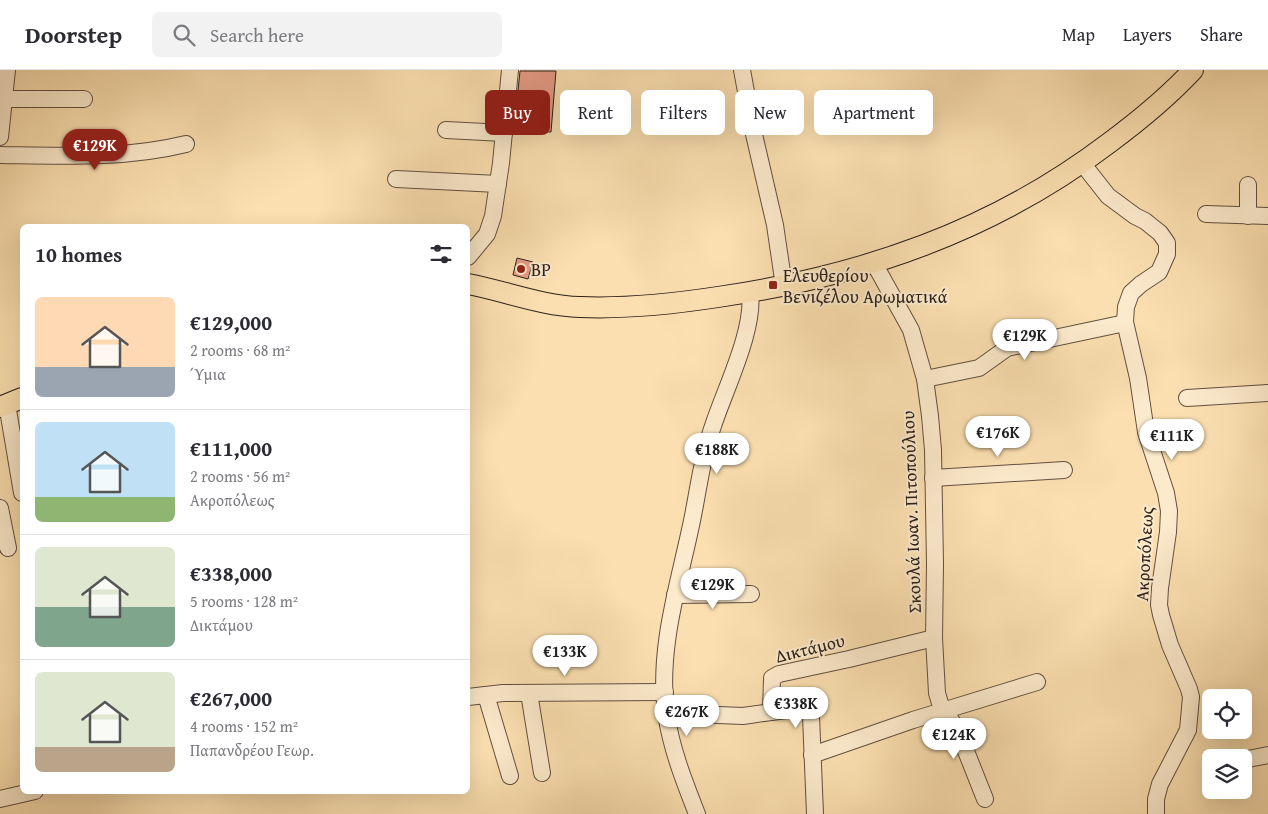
<!DOCTYPE html>
<meta charset="utf-8">
<style>
body{margin:0;font-family:"Gentium Book Plus",serif;background:#f2f2f3;color:#2b2b33;height:100vh;display:flex;flex-direction:column;font-size:19px;white-space:nowrap}
*{box-sizing:border-box;margin:0}
p{font-size:16px;color:#7c7c81}
.icon{flex:none;width:28px;height:28px;fill:none;stroke:currentColor;stroke-width:2;stroke-linecap:round;stroke-linejoin:round}
.map{position:relative;flex:1;overflow:hidden}
.panel{position:absolute;left:20px;top:154px;width:450px;height:570px;display:flex;flex-direction:column;background:#fff;border-radius:8px;box-shadow:0 5px 20px #0002}
.panel>*{flex:none}
.banner{position:absolute;left:485px;top:20px;width:475px;height:45px;display:flex;gap:10px}
.buttons{position:absolute;left:1202px;top:619px;display:grid;gap:10px}
.buttons a{display:grid;place-items:center;width:50px;height:50px;border-radius:8px;background:#fff;box-shadow:0 5px 20px #0002;font-size:25px}
.price{position:absolute;translate:-50% -42px;padding:0 11px;border-radius:18px;background:#fff;color:#222;font-size:16px;line-height:32px;filter:drop-shadow(0 1px 2px #0008)}
.price::after{content:'';position:absolute;left:50%;top:30px;width:15px;height:11px;margin-left:-8px;background:inherit;clip-path:polygon(0 0,100% 0,50% 100%)}
.price.active{background:#8f2418;color:#fff}
ul{padding:0;list-style:none}
li{display:flex;align-items:center;gap:15px;height:125px;padding:0 15px}
li+li{border-top:1px solid #e1e1e2}
li span{display:grid;place-items:center;flex:none;width:140px;height:100px;border-radius:8px;color:#555}
li>.icon{margin-inline-start:auto}
span .icon{width:60px;height:60px;fill:#fffc;stroke-width:1}
li b{font-size:21px}
h2{display:flex;justify-content:space-between;align-items:center;height:60px;padding:0 15px;font-size:21px}
.chip{padding:0 18px;border-radius:8px;background:#fff;box-shadow:0 5px 20px #0002;font-size:18px;line-height:45px}
.chip.active{background:#8f2418;color:#fff}
header{display:flex;align-items:center;gap:30px;box-sizing:border-box;height:70px;padding:0 25px;background:#fff;border-bottom:1px solid #e1e1e2}
header strong{font-size:24px}
nav{display:flex;gap:28px;margin-inline-start:auto;font-size:18px}
.search{width:350px;height:45px;background:#f2f2f3;display:flex;align-items:center;gap:12px;box-sizing:border-box;padding:0 18px;border-radius:8px;color:#7c7c81;font-size:19px}
.map>svg:first-child{display:block}
.building{fill:#e69c86;stroke:#2c211b}
.lines{fill:none;stroke-linecap:round;stroke-linejoin:round}
.minor-casing{stroke:#605040;stroke-width:18}
.major-casing{stroke:#2c211b;stroke-width:22}
.minor{stroke:#fceacc;stroke-width:16}
.major{stroke:#fbdfb0;stroke-width:20}
.poi-dot{fill:#8f2418;stroke:#fceacc;stroke-width:2}
.labels{text-anchor:middle;dominant-baseline:central;stroke-width:4;stroke-linejoin:round;paint-order:stroke}
.poi-label{font-size:18px;fill:#2c211b;stroke:#fceacc;text-anchor:start}
.street-label{font-size:18px;fill:#2c211b;stroke:#fceacc}
</style>
<header>
<strong>Doorstep</strong>
<div class="search"><svg class="icon" aria-label="search" viewBox="0 0 24 24"><circle cx="10" cy="10" r="6"/><path d="M15 15l6 6"/></svg>Search here</div>
<nav><a>Map</a><a>Layers</a><a>Share</a></nav>
</header>
<div class="map">
<svg width="1268" height="744" viewBox="0 0 1268 744">
<rect width="100%" height="100%" fill="#fbdfb0"/>
<filter id="stains"><feTurbulence type="fractalNoise" baseFrequency=".004" numOctaves="4"/><feColorMatrix values="0 0 0 0 .2 0 0 0 0 .09 0 0 0 0 .02 0 0 0 .5 -.17"/></filter>
<radialGradient id="worn" r=".72"><stop offset=".6" stop-color="#630" stop-opacity="0"/><stop offset="1" stop-color="#630" stop-opacity=".3"/></radialGradient>
<g class="building">
<polygon points="520,1 556,1 551,62 514,61"/>
<polygon points="517,188 533,192 528,209 513,205"/>
</g>
<g class="lines">
<defs>
<g id="minor">
<polyline points="742,0 753,60 775,155 784,216"/>
<polyline points="4,29 84,29"/>
<polyline points="446,60 504,63"/>
<polyline points="0,67 7,0"/>
<path d="M0,85C63,86 125,89 186,74"/>
<polyline points="1082,93 1108,126 1135,146 1145,151 1160,163 1167,173 1167,184 1159,202 1141,214 1131,223 1126,237 1125,252 1138,308 1146,362 1166,423 1169,441 1168,462 1160,518 1159,535 1161,545 1170,575 1189,619 1191,627 1188,660 1160,714 1156,729 1156,744"/>
<polyline points="396,109 498,114"/>
<polyline points="1248,115 1248,146"/>
<polyline points="1206,144 1268,146"/>
<polyline points="468,187 487,164 493,146 501,93 510,0"/>
<polyline points="874,193 911,260 925,309 930,346 933,380 935,494 934,568 937,623 942,640 949,647 958,661 985,729"/>
<polyline points="925,309 979,298 1007,278 1125,253"/>
<polyline points="1187,328 1268,323"/>
<polyline points="7,334 22,423"/>
<polyline points="933,408 1064,400"/>
<polyline points="0,438 8,478"/>
<polyline points="675,525 751,524"/>
<polyline points="529,623 542,703"/>
<polyline points="486,625 510,706"/>
<polyline points="468,627 503,623 665,622"/>
<polyline points="771,642 801,638 809,640 811,646 815,744"/>
<polyline points="667,643 743,646 771,642 772,608 779,604 849,589 934,568"/>
<polyline points="812,685 913,650 1037,612"/>
<polyline points="1248,689 1268,685"/>
<polyline points="0,729 35,721"/>
<path d="M697,744C684,711 671,678 666,643C658,581 677,520 690,460C698,425 701,389 713,356C725,319 755,260 750,222"/>
</g>
<g id="major">
<path d="M468,214C505,221 542,236 580,237C627,239 672,234 718,227C862,206 993,161 1109,73C1140,50 1167,28 1193,0"/>
<polyline points="0,337 22,328"/>
</g>
</defs>
<use href="#minor" class="minor-casing"/>
<use href="#major" class="major-casing"/>
<use href="#minor" class="minor"/>
<use href="#major" class="major"/>
</g>
<g class="poi-dot">
<circle cx="521" cy="199" r="5"/>
<rect x="768" y="210" width="10" height="10" rx="2.5"/>
</g>
<g class="labels">
<g class="poi-label">
<text x="531" y="199">BP</text>
<text x="783" y="205">Ελευθερίου<tspan x="783" dy="21">Βενιζέλου Αρωματικά</tspan></text>
</g>
<g class="street-label">
<text transform="translate(911 442) rotate(-92)">Σκουλά Ιωαν. Πιτοπούλιου</text>
<text transform="translate(1144 484) rotate(-87)">Ακροπόλεως</text>
<text transform="translate(810 578) rotate(-14)">Δικτάμου</text>
</g>
</g>
<rect width="100%" height="100%" filter="url(#stains)"/>
<rect width="100%" height="100%" fill="url(#worn)"/>
</svg>
<div class="buttons">
<a><svg class="icon" aria-label="locate" viewBox="0 0 24 24"><circle cx="12" cy="12" r="6"/><path d="M12 2v4M12 18v4M2 12h4M18 12h4"/></svg></a>
<a><svg class="icon" aria-label="layers" viewBox="0 0 24 24"><path d="M12 4l9 5-9 5-9-5zM3 14l9 5 9-5"/></svg></a>
</div>
<b class="price active" style="left:95px;top:101px">€129K</b>
<b class="price" style="left:1025px;top:291px">€129K</b>
<b class="price" style="left:998px;top:388px">€176K</b>
<b class="price" style="left:1172px;top:391px">€111K</b>
<b class="price" style="left:717px;top:405px">€188K</b>
<b class="price" style="left:713px;top:540px">€129K</b>
<b class="price" style="left:565px;top:607px">€133K</b>
<b class="price" style="left:796px;top:659px">€338K</b>
<b class="price" style="left:687px;top:667px">€267K</b>
<b class="price" style="left:954px;top:690px">€124K</b>
<div class="banner">
<a class="chip active">Buy</a>
<a class="chip">Rent</a>
<a class="chip">Filters</a>
<a class="chip">New</a>
<a class="chip">Apartment</a>
</div>
<section class="panel">
<h2>10 homes<svg class="icon" aria-label="filters" viewBox="0 0 24 24"><path d="M4 7h16M4 17h16"/><circle cx="9" cy="7" r="2"/><circle cx="15" cy="17" r="2"/></svg></h2>
<ul>
<li><span style="background:linear-gradient(#ffd9b3 70%,#9aa5b1 0)"><svg class="icon" aria-label="home" viewBox="0 0 24 24"><path d="M3 11l9-7 9 7M6 9v11h12V9"/></svg></span><div><b>€129,000</b><p>2 rooms · 68 m²</p><p>Ύμια</p></div></li>
<li><span style="background:linear-gradient(#bfe0f5 75%,#8fb573 0)"><svg class="icon" aria-label="home" viewBox="0 0 24 24"><path d="M3 11l9-7 9 7M6 9v11h12V9"/></svg></span><div><b>€111,000</b><p>2 rooms · 56 m²</p><p>Ακροπόλεως</p></div></li>
<li><span style="background:linear-gradient(#dfe7d0 60%,#7fa58c 0)"><svg class="icon" aria-label="home" viewBox="0 0 24 24"><path d="M3 11l9-7 9 7M6 9v11h12V9"/></svg></span><div><b>€338,000</b><p>5 rooms · 128 m²</p><p>Δικτάμου</p></div></li>
<li><span style="background:linear-gradient(#dfe7d0 75%,#b9a48a 0)"><svg class="icon" aria-label="home" viewBox="0 0 24 24"><path d="M3 11l9-7 9 7M6 9v11h12V9"/></svg></span><div><b>€267,000</b><p>4 rooms · 152 m²</p><p>Παπανδρέου Γεωρ.</p></div></li>
</ul>
</section>
</div>
